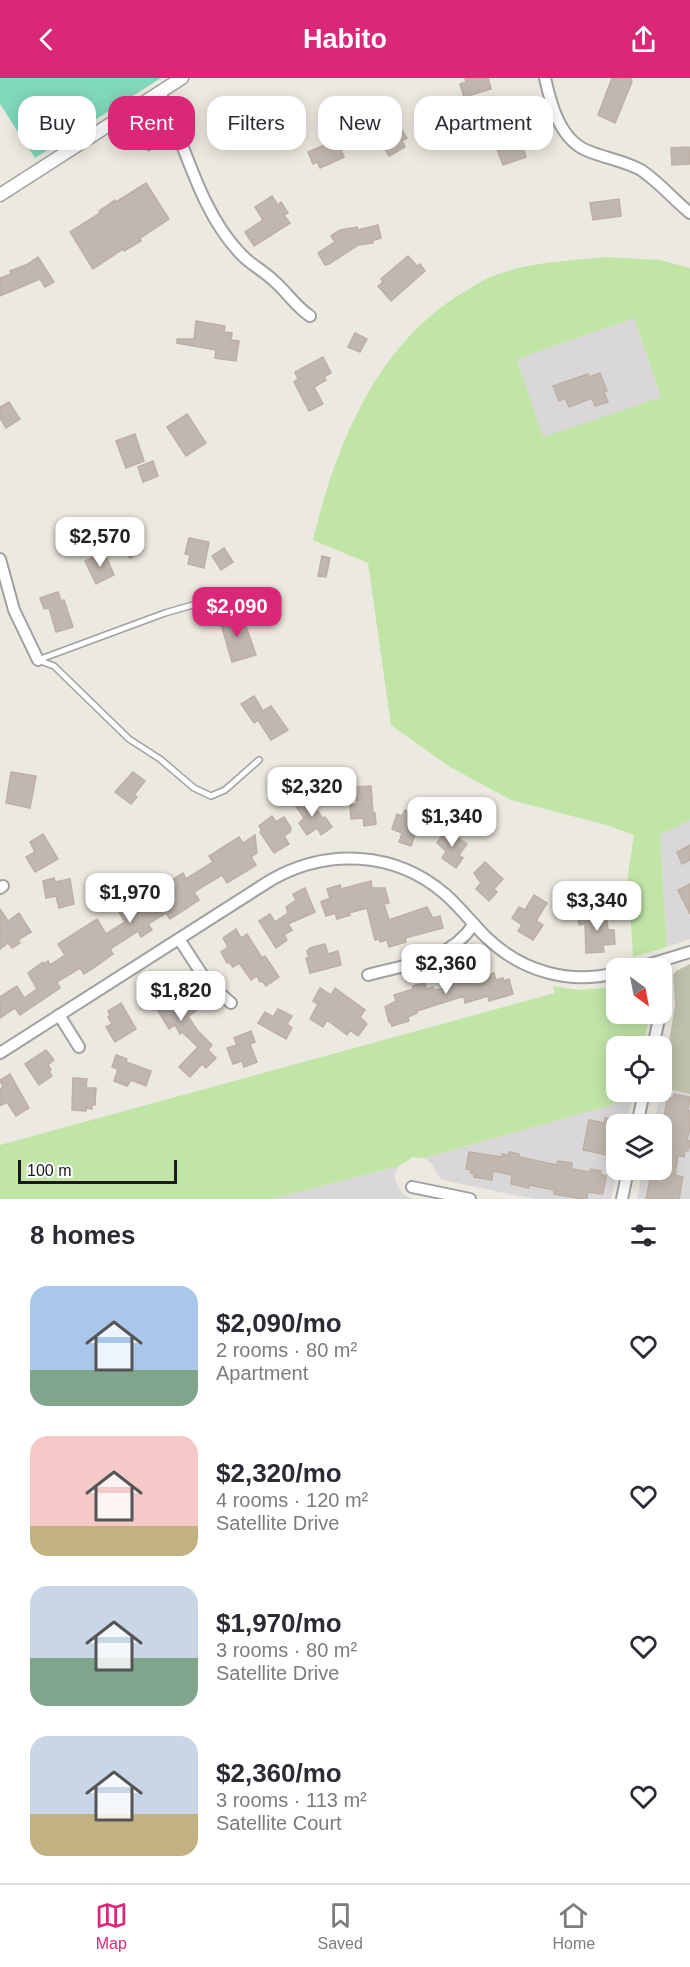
<!DOCTYPE html>
<meta charset="utf-8">
<style>
body{margin:0;font-family:Helvetica,sans-serif;background:#f2f2f3;color:#2b2b33;height:100vh;display:flex;flex-direction:column;font-size:22px;white-space:nowrap}
*{box-sizing:border-box;margin:0}
p{font-size:20px;color:#7c7c81}
.icon{flex:none;width:33px;height:33px;fill:none;stroke:currentColor;stroke-width:2;stroke-linecap:round;stroke-linejoin:round}
.map{position:relative;height:1121px;overflow:hidden}
.details{display:flex;flex-direction:column;background:#fff;flex:1}
.details>*{flex:none}
.guide{position:absolute;left:18px;top:18px;width:654px;height:54px;display:flex;gap:12px}
.needle{width:39px;rotate:148deg}
.tools{position:absolute;left:606px;top:880px;display:grid;gap:12px}
.tools a{display:grid;place-items:center;width:66px;height:66px;border-radius:12px;background:#fff;box-shadow:0 3px 15px #0003;font-size:30px}
.scale{position:absolute;left:18px;bottom:15px;width:159px;box-sizing:border-box;padding-left:6px;border:3px solid #1a1a1a;border-top:0;font-size:16px;line-height:21px;white-space:nowrap;color:#1a1a1a;-webkit-text-stroke:4px #fff;paint-order:stroke}
.price{position:absolute;translate:-50% -51px;padding:0 14px;border-radius:12px;background:#fff;color:#222;font-size:20px;line-height:39px;filter:drop-shadow(0 2px 3px #0008)}
.price::after{content:'';position:absolute;left:50%;top:36px;width:18px;height:14px;margin-left:-9px;background:inherit;clip-path:polygon(0 0,100% 0,50% 100%)}
.price.selected{background:#db2777;color:#fff}
ul{padding:0;list-style:none}
li{display:flex;align-items:center;gap:18px;height:150px;padding:0 30px}
li span{display:grid;place-items:center;flex:none;width:168px;height:120px;border-radius:18px;color:#555}
li>.icon{margin-inline-start:auto}
span .icon{width:72px;height:72px;fill:#fffc;stroke-width:1}
li b{font-size:26px}
h2{display:flex;justify-content:space-between;align-items:center;height:72px;padding:0 30px;font-size:26px}
.pill{padding:0 21px;border-radius:18px;background:#fff;box-shadow:0 3px 15px #0003;font-size:21px;line-height:54px}
.pill.selected{background:#db2777;color:#fff}
header{display:flex;justify-content:space-between;align-items:center;height:78px;padding:0 30px;background:#db2777;color:#fff;font-size:27px;font-weight:800}
.menu{display:flex;justify-content:space-around;align-items:center;height:84px;border-top:2px solid #e1e1e2;background:#fff;font-size:16px;color:#7c7c81}
.menu a{display:grid;justify-items:center;gap:3px}
.menu .selected{color:#db2777}
.map>svg:first-child{display:block}
.residential{fill:#d9d7d7}
.construction{fill:#bec0ac}
.grass{fill:#c1e5a7;fill-rule:evenodd}
.pitch{fill:#80d9bc}
.building{fill:#c0b8b0;stroke:#bdb0a3;stroke-width:1.5}
.lines{fill:none;stroke-linecap:round;stroke-linejoin:round}
.service-casing{stroke:#a1a1a1;stroke-width:8}
.minor-casing{stroke:#a1a1a1;stroke-width:14}
.tertiary-casing{stroke:#a1a1a1;stroke-width:15}
.service{stroke:#fff;stroke-width:5}
.minor{stroke:#fff;stroke-width:10}
.tertiary{stroke:#fff;stroke-width:12}
</style>
<header><svg class="icon" aria-label="back" viewBox="0 0 24 24"><path d="M15 5l-7 7 7 7"/></svg>Habito<svg class="icon" aria-label="share" viewBox="0 0 24 24"><path d="M12 15V3M7 8l5-5 5 5M5 13v7h14v-7"/></svg></header>
<div class="map">
<svg width="690" height="1121" viewBox="0 0 690 1121">
<rect width="100%" height="100%" fill="#ece9e0"/>
<g class="residential">
<polygon points="634,240 661,319 543,360 517,281"/>
<polygon points="690,742 690,861 667,869 660,757"/>
<polygon points="662,1010 690,1016 690,1121 637,1121 643,1092 662,1092 662,1047 653,1047"/>
<polygon points="632,1021 626,1047 616,1047 617,1092 611,1121 534,1121 447,1103 440,1100 431,1085 424,1080"/>
<polygon points="399,1088 395,1095 395,1103 403,1116 412,1121 271,1121"/>
</g>
<polygon class="construction" points="690,886 690,1016 662,1010 662,1006 675,927 673,897 676,893"/>
<g class="grass">
<path d="M605,179L660,182L690,190V742L660,757L667,869L633,879L628,796L634,757L606,747L511,722L450,689L391,647L368,485L313,462C336,366 378,262 469,211C477,206 485,201 493,198C528,184 568,183 605,179ZM634,240L661,319L543,359L517,281Z"/>
<polygon points="553,908 578,912 616,909 616,936 650,936 643,969 616,969 616,1014 633,1014 632,1021 424,1080 413,1079 399,1088 271,1121 0,1121 0,1067 555,915"/>
</g>
<polygon class="pitch" points="0,0 161,0 35,80 0,26"/>
<g class="building">
<polygon points="465,0 488,0 491,11 464,19 460,6 466,4"/>
<polygon points="612,0 631,0 632,4 615,45 598,37"/>
<polygon points="357,34 372,60 357,69 353,61 339,67 344,79 320,90 317,84 313,86 308,74 329,65 322,48 334,43 335,46"/>
<polygon points="385,45 391,54 400,49 407,60 402,63 405,69 389,78 372,52"/>
<polygon points="518,54 525,69 523,69 526,79 503,87 494,63"/>
<polygon points="689,69 690,86 672,87 671,70"/>
<polygon points="146,105 169,141 140,160 141,163 124,173 123,171 93,191 70,154 100,135 99,133 115,122 116,124"/>
<polygon points="272,118 278,127 281,124 288,135 284,137 290,145 254,168 245,154 263,142 255,129"/>
<polygon points="619,121 621,138 593,142 590,125"/>
<polygon points="378,147 381,160 372,163 373,165 358,167 329,186 325,187 318,175 335,164 331,158 340,152 357,149 358,152"/>
<polygon points="408,178 417,188 420,186 425,193 391,223 378,208 383,204 381,201"/>
<polygon points="38,179 54,204 45,209 40,201 0,218 0,200 11,196 10,193 26,187"/>
<polygon points="196,243 225,248 224,254 232,255 231,262 239,263 236,283 215,280 216,272 177,265 177,261 194,261"/>
<polygon points="355,255 367,261 360,274 348,269"/>
<polygon points="323,279 331,295 324,299 326,302 314,309 323,326 309,333 294,304 298,301 295,294"/>
<polygon points="600,295 607,313 604,314 608,324 595,328 592,320 569,329 565,320 559,323 553,308 588,296 589,299"/>
<polygon points="9,324 20,341 6,350 0,340 0,329"/>
<polygon points="187,336 206,365 186,378 167,349"/>
<polygon points="135,356 144,383 126,390 116,363"/>
<polygon points="153,383 158,398 143,404 138,389"/>
<polygon points="189,460 209,464 204,490 188,486 190,477 185,476"/>
<polygon points="135,462 142,473 130,480 123,469"/>
<polygon points="224,470 233,484 221,492 212,478"/>
<polygon points="104,474 114,497 96,506 85,483"/>
<polygon points="322,478 330,480 326,499 318,498"/>
<polygon points="58,514 61,523 64,522 73,549 56,554 49,530 44,531 40,520"/>
<polygon points="231,536 233,544 243,540 256,577 232,584 219,539"/>
<polygon points="254,618 263,633 271,628 288,652 271,662 258,642 254,645 241,626"/>
<polygon points="11,694 36,698 30,730 6,725"/>
<polygon points="133,694 145,703 134,717 137,719 131,726 115,714"/>
<polygon points="371,708 373,735 375,735 376,746 364,748 363,740 351,741 350,727 357,726 355,709"/>
<polygon points="308,718 323,741 325,739 332,749 321,757 317,750 307,757 299,745 304,740 295,727"/>
<polygon points="411,730 423,734 411,768 399,764 402,755 392,751 397,736 402,738 405,732 409,735"/>
<polygon points="272,738 276,744 284,739 291,750 290,754 284,758 289,766 274,775 260,754 262,753 259,748"/>
<polygon points="446,752 467,766 459,777 463,780 456,790 442,780 446,773 437,765"/>
<polygon points="43,756 58,781 35,794 26,779 35,774 30,764"/>
<polygon points="255,757 257,775 251,779 256,787 227,805 222,797 194,814 199,822 181,834 170,841 166,835 148,846 152,852 141,859 138,853 110,871 113,876 95,889 84,896 80,890 57,904 60,910 20,937 15,930 0,940 0,919 17,908 24,920 37,911 28,895 43,884 44,886 48,883 50,887 65,877 58,866 97,841 106,856 125,844 116,829 129,821 138,835 153,826 144,811 158,803 161,809 183,795 186,801 213,784 209,778 239,759 243,765"/>
<polygon points="690,767 690,782 682,786 677,774"/>
<polygon points="485,784 503,801 494,811 497,814 489,823 476,811 481,805 474,795"/>
<polygon points="54,800 55,804 70,801 74,826 59,830 56,818 46,820 43,803"/>
<polygon points="371,803 372,810 385,810 389,825 384,826 389,842 427,829 433,840 440,838 443,850 405,860 406,864 389,869 387,862 380,864 380,861 375,862 367,830 349,835 350,837 337,841 335,835 326,838 321,824 330,820 327,811 340,807 341,811"/>
<polygon points="690,806 690,836 678,812"/>
<polygon points="305,810 315,834 288,846 292,852 284,857 287,862 276,870 259,843 270,836 275,844 288,835 286,829 296,822 293,816"/>
<polygon points="534,817 547,825 536,843 543,847 533,862 518,853 522,847 512,840 519,829 525,832"/>
<polygon points="0,831 8,843 19,835 31,854 18,862 20,865 12,870 8,865 0,871"/>
<polygon points="606,835 608,852 614,852 615,866 603,867 604,874 586,875 585,846 579,847 578,838"/>
<polygon points="236,851 241,860 247,856 262,880 265,878 279,899 266,908 262,903 260,904 257,898 251,902 239,885 233,889 229,884 227,885 221,874 228,869 223,860"/>
<polygon points="325,866 328,876 338,873 341,887 310,895 306,880 309,880 307,873 310,870"/>
<polygon points="470,891 473,903 494,895 496,902 503,900 504,903 509,901 513,916 489,923 488,918 465,925 464,918 417,933 417,935 408,939 409,943 392,948 390,943 389,944 385,929 396,923 394,917 413,911 413,908 425,905 426,911 433,909 434,912 451,909 450,906 460,903 458,895"/>
<polygon points="163,899 168,907 177,902 196,933 188,938 197,952 212,967 208,972 216,980 206,990 202,986 190,999 179,989 198,969 182,954 180,956 175,947 169,951 149,918 154,915 150,907"/>
<polygon points="320,910 331,917 335,910 365,932 360,939 367,946 358,958 350,952 347,957 327,942 323,949 310,941 318,926 313,923"/>
<polygon points="121,925 136,951 115,964 106,949 112,946 108,939 110,938 108,933"/>
<polygon points="278,931 292,938 287,946 292,950 286,961 258,945 265,934 273,939"/>
<polygon points="251,953 255,964 250,966 257,984 244,989 242,983 233,986 227,970 237,967 234,960"/>
<polygon points="46,972 54,982 48,987 51,992 49,993 52,998 39,1007 25,986"/>
<polygon points="116,977 127,981 126,984 151,993 146,1008 131,1002 127,1008 114,1003 118,991 112,989"/>
<polygon points="10,996 29,1030 16,1038 7,1024 0,1028 0,1011 3,1009 0,1002"/>
<polygon points="73,1000 87,1001 86,1010 96,1010 95,1027 92,1026 92,1031 86,1030 86,1033 72,1032"/>
<polygon points="674,1016 690,1019 688,1032 690,1033 690,1049 687,1062 690,1063 690,1066 688,1073 685,1073 684,1079 678,1077 675,1097 683,1099 679,1121 646,1121 652,1092 662,1092 662,1083 668,1061 662,1060 662,1048 667,1024 669,1024 670,1020 673,1021"/>
<polygon points="605,1040 618,1042 615,1061 612,1060 608,1077 583,1072 589,1042 604,1045"/>
<polygon points="469,1074 502,1079 502,1076 509,1077 509,1074 519,1076 519,1079 557,1087 558,1083 572,1085 572,1091 590,1094 591,1091 601,1093 600,1096 606,1098 603,1115 602,1116 588,1114 587,1121 583,1121 554,1116 554,1112 529,1107 529,1110 511,1106 512,1097 493,1093 492,1102 474,1099 474,1096 470,1095 471,1092 466,1091"/>
</g>
<g class="lines">
<defs>
<g id="service">
<polyline points="134,32 149,69"/>
<polyline points="38,582 54,588 129,661 160,681 194,710 211,718 225,712 259,682"/>
<polyline points="38,582 165,535 217,520"/>
</g>
<g id="minor">
<path d="M545,0C551,27 560,62 588,73C605,80 625,83 641,92C659,104 673,121 690,135"/>
<path d="M160,15C186,66 198,130 239,174C249,186 263,192 274,203C287,214 295,228 310,238"/>
<polyline points="0,481 14,532 38,582"/>
<polyline points="0,810 3,808"/>
<polyline points="179,861 207,904 231,925"/>
<polyline points="634,891 690,874"/>
<path d="M368,897C408,886 449,883 474,846"/>
<polyline points="59,937 79,969"/>
<polyline points="653,969 660,936"/>
<path d="M0,975L271,802C327,770 395,773 445,816C460,829 472,845 486,859C521,893 569,907 616,895"/>
<polyline points="637,1047 644,1014"/>
<polyline points="412,1109 470,1121"/>
<polyline points="622,1121 628,1092"/>
</g>
<polyline id="tertiary" points="0,117 182,0"/>
</defs>
<use href="#service" class="service-casing"/>
<use href="#minor" class="minor-casing"/>
<use href="#tertiary" class="tertiary-casing"/>
<use href="#service" class="service"/>
<use href="#minor" class="minor"/>
<use href="#tertiary" class="tertiary"/>
</g>
</svg>
<div class="tools">
<a><svg class="needle" viewBox="-14 -14 28 28"><path d="M0-13l5 13h-10z" fill="#e53935"/><path d="M0 13l5-13h-10z" fill="#7c7c81"/></svg></a>
<a><svg class="icon" aria-label="locate" viewBox="0 0 24 24"><circle cx="12" cy="12" r="6"/><path d="M12 2v4M12 18v4M2 12h4M18 12h4"/></svg></a>
<a><svg class="icon" aria-label="layers" viewBox="0 0 24 24"><path d="M12 4l9 5-9 5-9-5zM3 14l9 5 9-5"/></svg></a>
</div>
<div class="scale">100 m</div>
<b class="price" style="left:100px;top:490px">$2,570</b>
<b class="price selected" style="left:237px;top:560px">$2,090</b>
<b class="price" style="left:312px;top:740px">$2,320</b>
<b class="price" style="left:452px;top:770px">$1,340</b>
<b class="price" style="left:130px;top:846px">$1,970</b>
<b class="price" style="left:597px;top:854px">$3,340</b>
<b class="price" style="left:446px;top:917px">$2,360</b>
<b class="price" style="left:181px;top:944px">$1,820</b>
<div class="guide">
<a class="pill">Buy</a>
<a class="pill selected">Rent</a>
<a class="pill">Filters</a>
<a class="pill">New</a>
<a class="pill">Apartment</a>
</div>
</div>
<section class="details">
<h2>8 homes<svg class="icon" aria-label="filters" viewBox="0 0 24 24"><path d="M4 7h16M4 17h16"/><circle cx="9" cy="7" r="2"/><circle cx="15" cy="17" r="2"/></svg></h2>
<ul>
<li><span style="background:linear-gradient(#a9c7e8 70%,#7fa58c 0)"><svg class="icon" aria-label="home" viewBox="0 0 24 24"><path d="M3 11l9-7 9 7M6 9v11h12V9"/></svg></span><div><b>$2,090/mo</b><p>2 rooms · 80 m²</p><p>Apartment</p></div><svg class="icon" aria-label="heart" viewBox="0 0 24 24"><path d="M12 20l-8-8c-3-5 5-10 8-4 3-6 11-1 8 4z"/></svg></li>
<li><span style="background:linear-gradient(#f6c9c9 75%,#c2b280 0)"><svg class="icon" aria-label="home" viewBox="0 0 24 24"><path d="M3 11l9-7 9 7M6 9v11h12V9"/></svg></span><div><b>$2,320/mo</b><p>4 rooms · 120 m²</p><p>Satellite Drive</p></div><svg class="icon" aria-label="heart" viewBox="0 0 24 24"><path d="M12 20l-8-8c-3-5 5-10 8-4 3-6 11-1 8 4z"/></svg></li>
<li><span style="background:linear-gradient(#c9d6e8 60%,#7fa58c 0)"><svg class="icon" aria-label="home" viewBox="0 0 24 24"><path d="M3 11l9-7 9 7M6 9v11h12V9"/></svg></span><div><b>$1,970/mo</b><p>3 rooms · 80 m²</p><p>Satellite Drive</p></div><svg class="icon" aria-label="heart" viewBox="0 0 24 24"><path d="M12 20l-8-8c-3-5 5-10 8-4 3-6 11-1 8 4z"/></svg></li>
<li><span style="background:linear-gradient(#c9d6e8 65%,#c2b280 0)"><svg class="icon" aria-label="home" viewBox="0 0 24 24"><path d="M3 11l9-7 9 7M6 9v11h12V9"/></svg></span><div><b>$2,360/mo</b><p>3 rooms · 113 m²</p><p>Satellite Court</p></div><svg class="icon" aria-label="heart" viewBox="0 0 24 24"><path d="M12 20l-8-8c-3-5 5-10 8-4 3-6 11-1 8 4z"/></svg></li>
</ul>
</section>
<nav class="menu">
<a class="selected"><svg class="icon" aria-label="map" viewBox="0 0 24 24"><path d="M3 6l6-2 6 2 6-2v14l-6 2-6-2-6 2zM9 4v14M15 6v14"/></svg>Map</a>
<a><svg class="icon" aria-label="saved" viewBox="0 0 24 24"><path d="M7 4h10v16l-5-4-5 4z"/></svg>Saved</a>
<a><svg class="icon" aria-label="home" viewBox="0 0 24 24"><path d="M3 11l9-7 9 7M6 9v11h12V9"/></svg>Home</a>
</nav>
